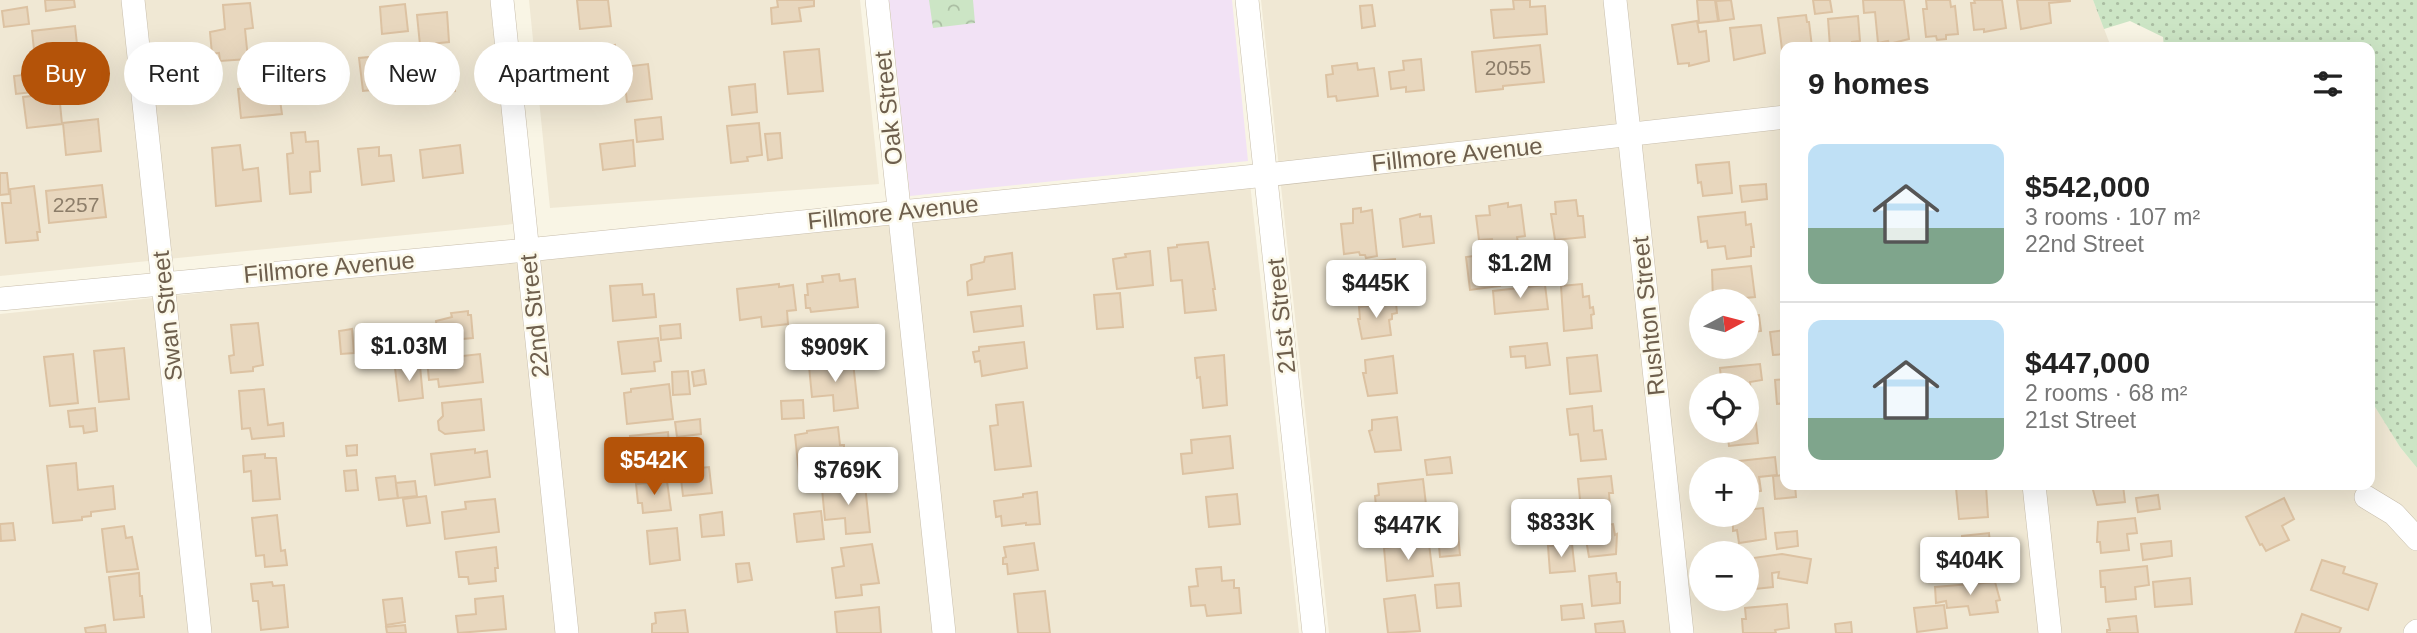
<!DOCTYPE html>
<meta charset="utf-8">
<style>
body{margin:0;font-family:Arial,sans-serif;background:#f6f6f6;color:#222;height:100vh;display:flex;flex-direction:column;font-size:26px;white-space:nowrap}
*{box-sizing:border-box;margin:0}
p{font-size:23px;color:#767676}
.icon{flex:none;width:38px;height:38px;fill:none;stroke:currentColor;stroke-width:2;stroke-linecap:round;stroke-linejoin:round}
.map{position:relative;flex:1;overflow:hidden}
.details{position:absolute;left:1780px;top:42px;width:595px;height:448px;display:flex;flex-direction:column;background:#fff;border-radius:14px;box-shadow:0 7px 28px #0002}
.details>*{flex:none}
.banner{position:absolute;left:21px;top:42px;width:665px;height:63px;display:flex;gap:14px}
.needle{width:46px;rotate:83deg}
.tools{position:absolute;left:1689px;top:289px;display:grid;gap:14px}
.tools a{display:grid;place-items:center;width:70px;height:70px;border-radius:50%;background:#fff;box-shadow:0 7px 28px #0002;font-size:35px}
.price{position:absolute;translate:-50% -60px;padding:0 16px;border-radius:7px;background:#fff;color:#222;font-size:23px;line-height:46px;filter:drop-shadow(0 2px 4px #0008)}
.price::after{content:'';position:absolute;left:50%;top:42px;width:21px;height:16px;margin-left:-10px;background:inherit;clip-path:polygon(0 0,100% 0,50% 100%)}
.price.active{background:#b45309;color:#fff}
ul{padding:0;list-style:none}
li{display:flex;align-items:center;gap:21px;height:175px;padding:0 28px}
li+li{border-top:2px solid #e0e0e0}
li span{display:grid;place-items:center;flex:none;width:196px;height:140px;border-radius:14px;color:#555}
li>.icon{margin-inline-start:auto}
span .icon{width:84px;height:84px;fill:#fffc;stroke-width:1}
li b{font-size:30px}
h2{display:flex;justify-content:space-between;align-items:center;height:84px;padding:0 28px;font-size:30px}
.chip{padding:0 24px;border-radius:32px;background:#fff;box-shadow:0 7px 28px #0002;font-size:24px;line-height:63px}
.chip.active{background:#b45309;color:#fff}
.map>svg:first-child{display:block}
.residential{fill:#f0e8d4;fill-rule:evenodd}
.education{fill:#f2e2f5}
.grass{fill:url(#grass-dots)}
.park{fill:url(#park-crowns)}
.building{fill:#e8d7be;stroke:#dcc2a2;stroke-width:2}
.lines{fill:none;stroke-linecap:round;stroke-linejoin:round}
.minor-casing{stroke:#c8beac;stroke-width:24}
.minor{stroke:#fff;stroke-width:23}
.labels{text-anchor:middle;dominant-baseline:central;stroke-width:5;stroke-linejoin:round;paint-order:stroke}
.number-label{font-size:21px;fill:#8c7d69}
.street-label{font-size:24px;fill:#6e5f4d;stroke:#fcf9ea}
</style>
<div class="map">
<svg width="2417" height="633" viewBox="0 0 2417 633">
<defs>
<pattern id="grass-dots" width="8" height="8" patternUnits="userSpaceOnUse" patternTransform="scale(1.75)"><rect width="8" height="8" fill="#cce5c5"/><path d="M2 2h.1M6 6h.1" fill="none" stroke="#aabda2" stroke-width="1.8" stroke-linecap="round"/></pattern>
<pattern id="park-crowns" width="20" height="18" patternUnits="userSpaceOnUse" patternTransform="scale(1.75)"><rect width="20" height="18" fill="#cce5c5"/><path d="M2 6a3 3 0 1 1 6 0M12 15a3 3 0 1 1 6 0" fill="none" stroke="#aabda2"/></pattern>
</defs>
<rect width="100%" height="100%" fill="#f9f5e5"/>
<g class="residential">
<polygon points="0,0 490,0 514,224 0,276"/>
<polygon points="529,0 860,0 879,184 550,208"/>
<path d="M1261,0H2093L2111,47H1785V485H2370V399L2400,447L2417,468V633H1329ZM1701,301H1746V346H1701ZM1701,385H1746V430H1701ZM1701,469H1746V514H1701ZM1701,553H1746V598H1701Z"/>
<polygon points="1250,183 1299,633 0,633 0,314"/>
</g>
<polygon class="education" points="889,0 1232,0 1248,161 910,196"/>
<polygon class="grass" points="2093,0 2417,0 2417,468 2400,447 2370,399 2370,47 2164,47 2163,37 2130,21 2104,29"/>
<polygon class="park" points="929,0 973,0 975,23 933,28"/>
<g class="building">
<polygon points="45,0 74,0 75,7 46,11"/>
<polygon points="577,0 608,0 611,26 580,29"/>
<polygon points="777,0 814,0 814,6 799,8 801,21 772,24 771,8 778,7"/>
<polygon points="1513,0 1530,0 1530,7 1545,6 1547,34 1494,38 1491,10 1514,9"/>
<polygon points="1697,0 1715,0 1718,21 1699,23"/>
<polygon points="1731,0 1734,19 1719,21 1716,1"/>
<polygon points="1813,0 1830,0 1832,12 1815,14"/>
<polygon points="1863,0 1904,0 1909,39 1889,44 1888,41 1878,43 1875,12 1864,13"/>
<polygon points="1926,0 1950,0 1951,7 1955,6 1958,34 1946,35 1946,39 1937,40 1936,36 1926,37 1923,9 1927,9"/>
<polygon points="1974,0 2002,0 2006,28 1984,32 1984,29 1974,30 1971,3 1975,3"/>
<polygon points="2017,0 2070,0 2070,1 2049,3 2051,23 2021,29"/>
<polygon points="250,3 253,28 245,29 248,59 220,61 219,53 212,54 210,32 225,29 223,5"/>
<polygon points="405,4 408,31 382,34 380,7"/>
<polygon points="1372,5 1375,26 1362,28 1360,6"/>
<polygon points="27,7 29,24 4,27 2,11"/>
<polygon points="447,12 449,42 420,45 417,15"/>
<polygon points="1806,15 1807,22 1809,22 1812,47 1785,47 1785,56 1783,57 1778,18"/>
<polygon points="1858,16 1860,41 1852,42 1852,44 1830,47 1828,19"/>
<polygon points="1697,21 1699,32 1706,31 1709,61 1689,66 1689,63 1678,64 1672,25"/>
<polygon points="1761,25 1765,53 1734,60 1730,28"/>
<polygon points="75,26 80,71 49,74 48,66 36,68 32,31"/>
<polygon points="615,45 618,81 584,85 581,59 585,59 584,49"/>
<polygon points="1540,45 1544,82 1503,86 1503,89 1476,92 1472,52"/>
<polygon points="819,49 823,91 788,94 784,52"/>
<polygon points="390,55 393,88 363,91 359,58"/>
<polygon points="452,59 455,91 414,95 411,63"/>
<polygon points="1421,59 1424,90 1406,92 1406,87 1391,89 1389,72 1404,70 1403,61"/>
<polygon points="1357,63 1358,70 1374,68 1378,96 1337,101 1336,96 1328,97 1326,75 1333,74 1332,66"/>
<polygon points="648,64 652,99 627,102 623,67"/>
<polygon points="47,72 48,85 59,84 59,89 16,94 14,76"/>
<polygon points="264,72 265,88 278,86 282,114 241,118 238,89 243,88 241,74"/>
<polygon points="755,84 757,112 732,115 729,87"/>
<polygon points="59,93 62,124 27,128 23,97"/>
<polygon points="661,117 663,139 637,142 635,120"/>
<polygon points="98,119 101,151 66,155 63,123"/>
<polygon points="759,123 762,155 747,157 748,161 731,163 727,126"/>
<polygon points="305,132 306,142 318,141 320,171 310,172 311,192 290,194 287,154 293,153 291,133"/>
<polygon points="780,133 782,158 768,160 765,134"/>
<polygon points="633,140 635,166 603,170 600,144"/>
<polygon points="240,145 243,170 258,168 261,201 216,206 212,148"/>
<polygon points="460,145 463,173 423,178 420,150"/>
<polygon points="379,147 379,156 391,155 394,181 362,185 358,149"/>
<polygon points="1729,162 1732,193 1703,196 1701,182 1698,183 1696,165"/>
<polygon points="0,173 7,173 9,194 0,195"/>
<polygon points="1766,184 1767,199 1742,202 1740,186"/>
<polygon points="102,185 106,217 49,223 46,191"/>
<polygon points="34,186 40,232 37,232 38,240 6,243 2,203 11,203 10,189"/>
<polygon points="1576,200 1578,216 1583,216 1585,237 1555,240 1551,214 1556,214 1555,202"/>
<polygon points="1508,203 1508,207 1521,205 1525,236 1517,237 1519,248 1493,251 1492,239 1479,240 1476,216 1490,215 1489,206"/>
<polygon points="1361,208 1361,212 1372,210 1377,256 1366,258 1365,255 1360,255 1359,252 1344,254 1341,224 1353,223 1353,209"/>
<polygon points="1745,212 1746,225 1751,224 1754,247 1751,247 1751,256 1727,259 1725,246 1708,248 1707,241 1701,242 1698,217"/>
<polygon points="1420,214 1420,217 1431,216 1434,243 1403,247 1400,219"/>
<polygon points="1208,242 1215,289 1213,289 1216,310 1185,313 1182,280 1171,281 1168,248 1177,247 1177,245"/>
<polygon points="1150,251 1153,285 1117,289 1113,259 1126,257 1125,254"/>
<polygon points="1012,253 1015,289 968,295 967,282 972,279 971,265 984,262 985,257"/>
<polygon points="1496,253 1500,286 1470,290 1466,257"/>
<polygon points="1395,259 1397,282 1375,284 1373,261"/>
<polygon points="1751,266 1755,297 1713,301 1712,270"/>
<polygon points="839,274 840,281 855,279 858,307 811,312 810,308 806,308 805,295 808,295 807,284 823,282 822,276"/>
<polygon points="642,284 643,295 654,294 656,317 613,321 610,286"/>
<polygon points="779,284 779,287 793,285 796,310 787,311 788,324 762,327 761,317 740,320 737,289"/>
<polygon points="1582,284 1583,297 1589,296 1590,308 1593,307 1594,314 1591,315 1592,328 1564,331 1561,286"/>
<polygon points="1545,285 1548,309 1495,314 1493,291"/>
<polygon points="1120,293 1123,327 1097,329 1094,295"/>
<polygon points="1396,303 1397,313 1392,314 1392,319 1389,320 1391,335 1362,339 1358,319 1360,319 1359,307"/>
<polygon points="1021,306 1023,326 974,332 971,312"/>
<polygon points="468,311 468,315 471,315 473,338 440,341 440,338 438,338 436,321 452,317 451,313"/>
<polygon points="1759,315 1761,331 1746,333 1746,316"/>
<polygon points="258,323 263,365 253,367 253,371 231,373 229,356 234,355 231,325"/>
<polygon points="680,324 681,338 661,340 660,326"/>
<polygon points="352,329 354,353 341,354 339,331"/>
<polygon points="1785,330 1785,354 1773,355 1770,332"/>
<polygon points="379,331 380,350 367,351 366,332"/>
<polygon points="658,338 661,361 654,362 655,371 622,374 618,342"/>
<polygon points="1024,342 1027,368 982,376 980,361 975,362 973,352 979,351 979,347"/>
<polygon points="1547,343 1550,365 1526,368 1525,356 1511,357 1510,347"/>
<polygon points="1718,346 1746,346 1747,349 1718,352"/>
<polygon points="124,348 129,399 99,402 94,351"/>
<polygon points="73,354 78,403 50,406 44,357"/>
<polygon points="480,354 483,382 439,387 438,379 429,380 427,360"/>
<polygon points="1224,355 1227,405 1203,408 1200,377 1197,378 1195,358"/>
<polygon points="1597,355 1601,391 1570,394 1567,358"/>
<polygon points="1393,356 1397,393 1368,396 1363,373 1366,373 1365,360"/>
<polygon points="853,362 858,408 834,411 833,395 812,397 809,366"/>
<polygon points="1760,364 1762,380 1750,382 1751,396 1746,396 1746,385 1719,385 1718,379 1721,379 1720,368"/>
<polygon points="420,366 423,398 399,401 395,368"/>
<polygon points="704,370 706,384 694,386 692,372"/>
<polygon points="688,371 690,394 673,395 672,372"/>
<polygon points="1785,379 1785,403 1777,404 1775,380"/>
<polygon points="669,384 673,419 627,424 624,393 631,392 631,389"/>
<polygon points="264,389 268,425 283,423 284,436 252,439 250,428 242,429 239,391"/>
<polygon points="481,399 484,430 445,434 439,430 438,421 443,416 442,403"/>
<polygon points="803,400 804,418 782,419 781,401"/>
<polygon points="1023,402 1031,466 995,470 990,426 998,425 996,405"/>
<polygon points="1592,406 1594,431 1602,430 1606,459 1581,461 1578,434 1570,435 1567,409"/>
<polygon points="95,408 97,431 84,433 83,426 70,427 68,411"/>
<polygon points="1755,413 1758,443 1729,446 1727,430 1746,430 1746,414"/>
<polygon points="1397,417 1401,450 1375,452 1369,431 1372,430 1372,420"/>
<polygon points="700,419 701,434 677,437 675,422"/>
<polygon points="838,427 840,445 844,445 844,450 861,448 864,473 835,476 835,473 815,476 814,472 799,474 795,435 807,433 807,431"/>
<polygon points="668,432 669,446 662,447 664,463 629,467 627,447 632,447 630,436"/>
<polygon points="1230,436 1233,468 1183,474 1181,454 1192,453 1191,440"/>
<polygon points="357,445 357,455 347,456 346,446"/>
<polygon points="475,449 475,453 487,451 490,477 435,485 431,454"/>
<polygon points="265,454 265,458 276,458 280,499 253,501 251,471 244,472 243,456"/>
<polygon points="1450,457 1452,473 1427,475 1425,460"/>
<polygon points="1775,457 1777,475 1759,477 1761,491 1746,493 1746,469 1730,469 1730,462"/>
<polygon points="76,463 78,490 113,486 115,509 91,512 91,516 82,517 82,520 53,523 47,466"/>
<polygon points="709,467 712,493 683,496 680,470"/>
<polygon points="356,470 358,490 346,491 344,471"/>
<polygon points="1785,475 1785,485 1795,485 1796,497 1775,499 1773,476"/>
<polygon points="395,476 398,498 379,500 376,478"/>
<polygon points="1611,476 1613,493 1609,493 1610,507 1581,510 1578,479"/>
<polygon points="1423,479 1427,513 1381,518 1380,505 1376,506 1375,496 1379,495 1378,484"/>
<polygon points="415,481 417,496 398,498 396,483"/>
<polygon points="667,481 671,510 643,513 642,503 638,503 636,484"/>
<polygon points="865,485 870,532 846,534 845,518 825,520 822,489"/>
<polygon points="2095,485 2123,485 2125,502 2097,505 2092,486"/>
<polygon points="1986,486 1988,517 1959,519 1956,488"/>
<polygon points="1037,492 1040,524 1026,525 1026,523 1002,526 1001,516 996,517 994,501 1023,497 1023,494"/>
<polygon points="1237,494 1240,524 1209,527 1206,497"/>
<polygon points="2158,495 2160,509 2138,512 2136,498"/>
<polygon points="426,496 430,523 407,526 403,499"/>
<polygon points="2284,498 2294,519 2282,526 2289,540 2266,551 2262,544 2260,545 2246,517"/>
<polygon points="495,499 499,532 445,539 442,512 466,509 465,502"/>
<polygon points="1763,508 1766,539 1739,543 1737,530 1733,531 1733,522 1736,522 1735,514 1746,514 1746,510"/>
<polygon points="821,511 824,539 797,542 794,514"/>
<polygon points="722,512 724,535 702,537 700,515"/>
<polygon points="277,515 281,551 285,550 287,565 265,567 264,555 256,556 252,518"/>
<polygon points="2135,518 2137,533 2127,534 2129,550 2101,553 2100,542 2097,542 2098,522"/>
<polygon points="13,523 15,540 1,541 0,524"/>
<polygon points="1457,523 1460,555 1440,557 1437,525"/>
<polygon points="1613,524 1615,535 1617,534 1616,554 1589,557 1584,528"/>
<polygon points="124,526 126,538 132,537 138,569 107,572 102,529"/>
<polygon points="677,528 680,560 650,564 647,531"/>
<polygon points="1797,531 1798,546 1777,549 1775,533"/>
<polygon points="1989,533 1990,544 1994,544 1995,553 1991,553 1992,565 1964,568 1964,564 1953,565 1951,546 1962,545 1962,536"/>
<polygon points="2171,541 2172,556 2143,560 2141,544"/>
<polygon points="1034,543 1038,570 1008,574 1007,564 1003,564 1003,558 1006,557 1004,547"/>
<polygon points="872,544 879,583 861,585 862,595 836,598 832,568 844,566 841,548"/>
<polygon points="1429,544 1433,576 1387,581 1384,548"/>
<polygon points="1572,544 1575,571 1550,573 1548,546"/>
<polygon points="496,547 498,568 495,568 496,581 469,584 468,577 459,577 456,552"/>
<polygon points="1782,554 1811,559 1807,583 1778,578 1779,572 1772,573 1773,587 1746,590 1746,559"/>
<polygon points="2322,560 2345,567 2343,573 2377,584 2368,610 2311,590"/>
<polygon points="749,563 752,580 738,582 736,564"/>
<polygon points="2147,566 2149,585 2135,587 2136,599 2106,602 2105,587 2101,587 2100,571"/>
<polygon points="1221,567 1222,581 1234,580 1234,588 1239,588 1241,613 1207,616 1205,605 1191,606 1189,587 1198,586 1196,569"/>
<polygon points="139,573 140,596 142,596 144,617 114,620 109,577"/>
<polygon points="1616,573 1617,582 1620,582 1620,603 1592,606 1589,576"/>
<polygon points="2190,578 2192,604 2155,607 2153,582"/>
<polygon points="272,582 273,586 284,585 288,627 261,630 258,601 253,601 251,584"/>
<polygon points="1995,582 2000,600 1996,601 1998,612 1970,615 1968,606 1947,608 1946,601 1936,603 1935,587"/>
<polygon points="1459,583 1461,606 1437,608 1435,585"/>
<polygon points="1045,591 1050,633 1018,633 1014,594"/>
<polygon points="1415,595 1420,631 1388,633 1384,599"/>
<polygon points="503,596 506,629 458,633 456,616 476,614 475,599"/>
<polygon points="402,598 405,622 386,625 383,600"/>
<polygon points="1582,604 1584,618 1562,620 1561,606"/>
<polygon points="1787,604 1789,628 1775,630 1776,633 1743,633 1742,619 1746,619 1745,608"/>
<polygon points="1944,605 1947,628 1917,632 1914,608"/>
<polygon points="879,607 881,633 837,633 835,612"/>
<polygon points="685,610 688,633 652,633 652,624 656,623 655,613"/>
<polygon points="2302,614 2341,628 2339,633 2295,633"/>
<polygon points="2136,616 2138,633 2107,633 2107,630 2110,630 2108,619"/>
<polygon points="1623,621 1625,633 1596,633 1595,624"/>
<polygon points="1851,622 1852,633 1836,633 1835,624"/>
<polygon points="105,625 106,633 86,633 85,628"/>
<polygon points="405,625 406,633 387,633 386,627"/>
</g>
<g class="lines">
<defs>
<g id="minor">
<polyline points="133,0 200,633"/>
<polyline points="502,0 567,633"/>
<polyline points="877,0 944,633"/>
<polyline points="1247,0 1314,633"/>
<polyline points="1615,0 1682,633"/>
<polyline points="0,299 527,250 1266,175 1785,117"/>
<polyline points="2034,485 2050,633"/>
<polyline points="2366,497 2394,514 2417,539"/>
<polyline points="2415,633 2417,631"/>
</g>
</defs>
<use href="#minor" class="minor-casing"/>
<use href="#minor" class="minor"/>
</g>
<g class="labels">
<g class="number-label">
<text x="1508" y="67">2055</text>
<text x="76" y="204">2257</text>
</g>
<g class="street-label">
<text transform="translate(888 108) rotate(-96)">Oak Street</text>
<text transform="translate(1457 154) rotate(-6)">Fillmore Avenue</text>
<text transform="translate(893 212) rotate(-6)">Fillmore Avenue</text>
<text transform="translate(329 267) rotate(-5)">Fillmore Avenue</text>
<text transform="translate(167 316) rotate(-96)">Swan Street</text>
<text transform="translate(534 316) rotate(-96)">22nd Street</text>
<text transform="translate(1281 316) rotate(-96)">21st Street</text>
<text transform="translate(1648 316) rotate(-96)">Rushton Street</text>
</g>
</g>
</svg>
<div class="tools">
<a><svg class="needle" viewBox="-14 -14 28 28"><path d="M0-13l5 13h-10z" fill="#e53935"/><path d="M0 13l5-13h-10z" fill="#767676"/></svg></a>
<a><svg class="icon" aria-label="locate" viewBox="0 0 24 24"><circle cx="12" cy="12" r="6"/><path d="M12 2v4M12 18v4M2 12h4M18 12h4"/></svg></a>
<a>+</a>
<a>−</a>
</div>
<b class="price" style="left:1520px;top:300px">$1.2M</b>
<b class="price" style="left:1376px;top:320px">$445K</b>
<b class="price" style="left:409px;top:383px">$1.03M</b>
<b class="price" style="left:835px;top:384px">$909K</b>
<b class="price active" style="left:654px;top:497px">$542K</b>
<b class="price" style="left:848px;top:507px">$769K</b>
<b class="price" style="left:1561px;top:559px">$833K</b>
<b class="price" style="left:1408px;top:562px">$447K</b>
<b class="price" style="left:1970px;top:597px">$404K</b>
<div class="banner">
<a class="chip active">Buy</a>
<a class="chip">Rent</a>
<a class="chip">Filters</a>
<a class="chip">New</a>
<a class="chip">Apartment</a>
</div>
<section class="details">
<h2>9 homes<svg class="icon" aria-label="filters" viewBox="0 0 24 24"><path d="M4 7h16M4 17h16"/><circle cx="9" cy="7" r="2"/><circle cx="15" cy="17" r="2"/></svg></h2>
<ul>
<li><span style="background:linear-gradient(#bfe0f5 60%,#7fa58c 0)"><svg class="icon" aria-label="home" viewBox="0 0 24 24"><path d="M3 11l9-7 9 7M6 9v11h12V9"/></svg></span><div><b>$542,000</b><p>3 rooms · 107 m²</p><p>22nd Street</p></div></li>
<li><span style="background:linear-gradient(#bfe0f5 70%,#7fa58c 0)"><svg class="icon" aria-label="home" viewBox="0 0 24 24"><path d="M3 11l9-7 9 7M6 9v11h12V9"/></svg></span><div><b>$447,000</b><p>2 rooms · 68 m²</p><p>21st Street</p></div></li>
</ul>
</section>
</div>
